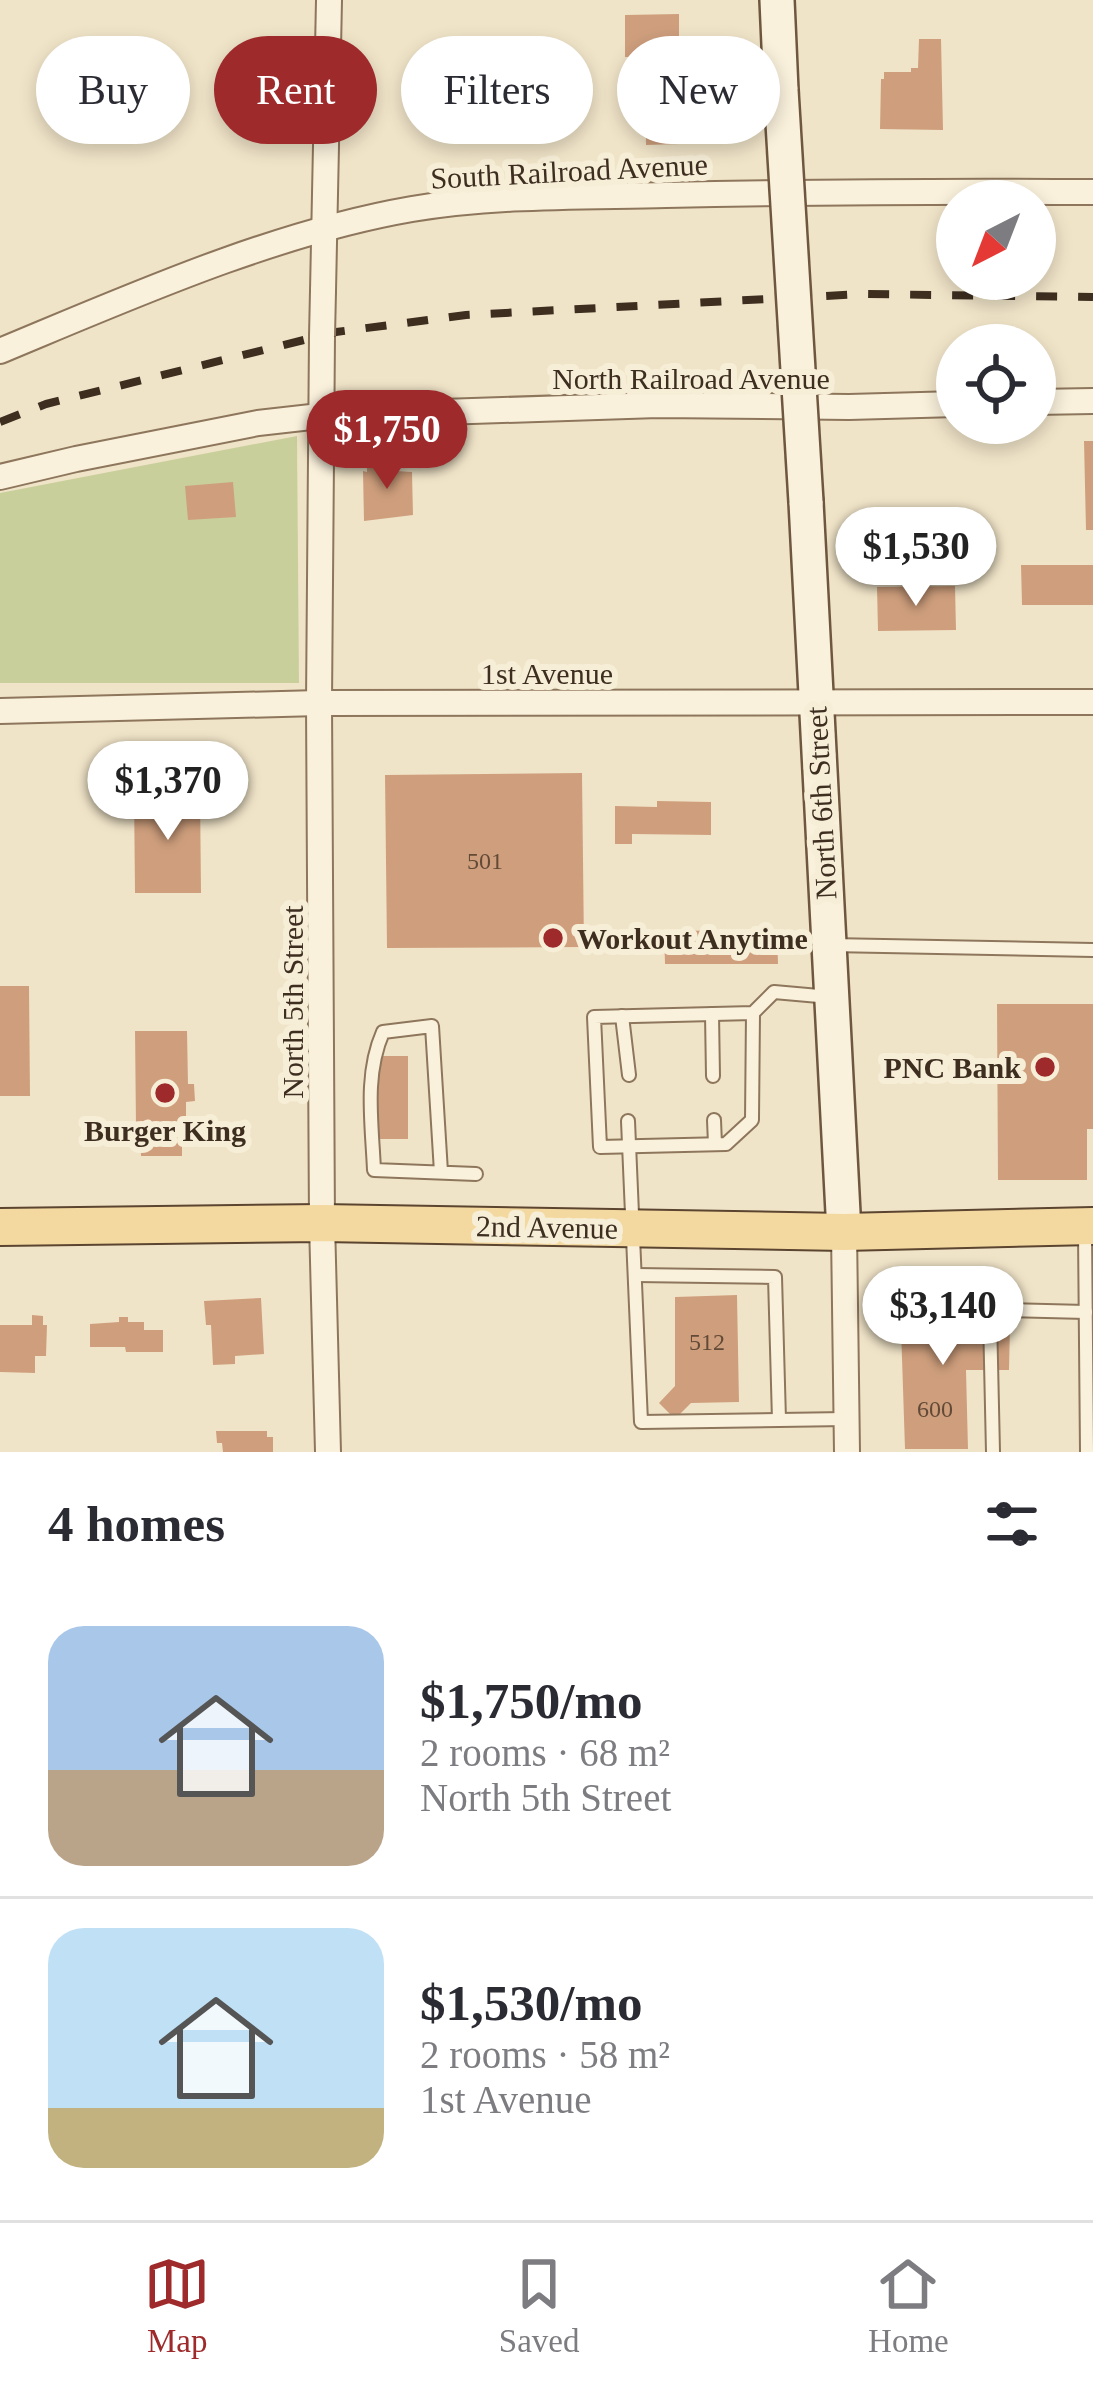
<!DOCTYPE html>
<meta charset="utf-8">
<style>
body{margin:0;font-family:Georgia,serif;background:#f2f2f3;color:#2b2b33;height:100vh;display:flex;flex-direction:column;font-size:45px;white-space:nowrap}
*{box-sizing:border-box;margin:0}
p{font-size:39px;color:#7c7c81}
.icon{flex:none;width:66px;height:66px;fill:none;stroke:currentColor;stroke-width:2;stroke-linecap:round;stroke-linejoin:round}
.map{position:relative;height:1452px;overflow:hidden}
.side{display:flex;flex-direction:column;background:#fff;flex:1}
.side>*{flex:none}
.banner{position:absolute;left:36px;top:36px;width:1023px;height:108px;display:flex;gap:24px}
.needle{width:78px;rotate:222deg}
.buttons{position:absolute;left:936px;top:180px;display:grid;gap:24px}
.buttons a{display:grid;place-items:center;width:120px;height:120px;border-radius:50%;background:#fff;box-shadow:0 6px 18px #0003;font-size:60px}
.price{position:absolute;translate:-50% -102px;padding:0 27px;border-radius:42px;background:#fff;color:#222;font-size:39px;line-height:78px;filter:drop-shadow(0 3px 6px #0008)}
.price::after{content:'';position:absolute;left:50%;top:72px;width:36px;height:27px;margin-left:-18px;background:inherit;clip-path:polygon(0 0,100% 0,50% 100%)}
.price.active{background:#9e2a2b;color:#fff}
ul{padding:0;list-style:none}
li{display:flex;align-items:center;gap:36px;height:300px;padding:0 48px}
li+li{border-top:3px solid #e1e1e2}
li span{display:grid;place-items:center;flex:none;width:336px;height:240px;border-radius:36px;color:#555}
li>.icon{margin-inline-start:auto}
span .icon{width:144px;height:144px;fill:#fffc;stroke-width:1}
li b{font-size:51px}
h2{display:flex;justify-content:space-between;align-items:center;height:144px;padding:0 48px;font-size:51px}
.chip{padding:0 42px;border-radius:54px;background:#fff;box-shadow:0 6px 18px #0003;font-size:42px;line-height:108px}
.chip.active{background:#9e2a2b;color:#fff}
.tabs{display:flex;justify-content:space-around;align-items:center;height:168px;border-top:3px solid #e1e1e2;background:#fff;font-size:33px;color:#7c7c81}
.tabs a{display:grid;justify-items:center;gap:6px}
.tabs .active{color:#9e2a2b}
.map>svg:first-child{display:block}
.green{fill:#c9cf9b}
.building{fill:#cf9f7d}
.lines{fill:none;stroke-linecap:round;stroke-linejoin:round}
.lane-casing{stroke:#8d765c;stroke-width:16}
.street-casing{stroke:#8d765c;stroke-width:28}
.secondary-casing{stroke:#6f573f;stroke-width:38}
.primary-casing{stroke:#5b4430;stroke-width:40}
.lane{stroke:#faf1dc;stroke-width:12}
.street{stroke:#faf1dc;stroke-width:24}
.secondary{stroke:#faf1dc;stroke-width:33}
.primary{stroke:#f3d9a0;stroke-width:36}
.rail{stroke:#3d2e20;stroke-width:8;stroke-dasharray:21 21;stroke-linecap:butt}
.street-bridge-casing{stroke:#8d765c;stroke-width:28;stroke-linecap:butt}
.secondary-bridge-casing{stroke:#6f573f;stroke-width:38;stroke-linecap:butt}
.street-bridge{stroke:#faf1dc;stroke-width:24}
.secondary-bridge{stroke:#faf1dc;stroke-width:33}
.poi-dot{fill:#9e2a2b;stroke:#f7eed8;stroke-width:4.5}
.labels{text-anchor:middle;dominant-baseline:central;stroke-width:12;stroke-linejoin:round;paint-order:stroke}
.number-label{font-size:24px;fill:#624a37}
.street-label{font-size:30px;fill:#3d2e20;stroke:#f7eed8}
.poi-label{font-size:30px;font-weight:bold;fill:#3d2e20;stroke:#f7eed8;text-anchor:start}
</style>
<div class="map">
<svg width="1093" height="1452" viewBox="0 0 1093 1452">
<rect width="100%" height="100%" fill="#f0e4c8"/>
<polygon class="green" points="297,436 299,683 0,683 0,493"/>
<g class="building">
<polygon points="679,14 679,57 625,57 625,15"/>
<polygon points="919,39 941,39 943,130 880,129 881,79 884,79 884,72 911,72 911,68 918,68"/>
<polygon points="678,78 679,144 646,145 645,79"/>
<polygon points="1084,441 1093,441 1093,530 1086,530"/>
<polygon points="376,461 396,464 396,471 412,472 413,515 364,521 363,471 367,472 367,463"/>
<polygon points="233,482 236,517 188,520 185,486"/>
<polygon points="1021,565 1093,565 1093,605 1022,605"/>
<polygon points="955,586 956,630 878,631 877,587"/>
<polygon points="582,773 584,947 387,948 385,775"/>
<polygon points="134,792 200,792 201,893 135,893"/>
<polygon points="657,801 711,802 711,835 632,834 632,844 615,844 615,806 657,807"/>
<polygon points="777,930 778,964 665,964 664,931"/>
<polygon points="0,986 29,986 30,1096 0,1096"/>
<polygon points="997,1004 1093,1004 1093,1129 1087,1129 1087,1180 998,1180"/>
<polygon points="135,1031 187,1031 188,1084 194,1084 195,1101 186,1102 186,1126 182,1126 182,1156 141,1156 140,1128 136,1128"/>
<polygon points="378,1056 408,1056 408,1139 377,1139"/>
<polygon points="737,1295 739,1402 691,1403 675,1419 659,1403 675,1386 675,1297"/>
<polygon points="966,1296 966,1327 1010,1326 1009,1370 966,1370 968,1449 905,1449 900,1298"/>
<polygon points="261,1298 264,1354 235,1356 235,1364 213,1365 211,1325 206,1325 204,1301"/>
<polygon points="32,1315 43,1316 43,1325 47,1325 46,1356 35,1356 35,1373 0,1372 0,1325 32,1325"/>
<polygon points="119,1317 128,1317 128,1322 144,1322 144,1330 163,1330 163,1352 126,1352 125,1347 90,1347 90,1324 119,1322"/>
<polygon points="216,1431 267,1431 267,1437 273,1437 273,1452 223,1452 222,1443 217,1443"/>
</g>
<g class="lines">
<defs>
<g id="lane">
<polyline points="830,945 1093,950"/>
<polyline points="753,1013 752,1120 726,1144 600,1147 594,1017 753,1013 774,992 830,997"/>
<polyline points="712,1014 713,1076"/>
<polyline points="622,1016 629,1075"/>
<polyline points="714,1120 715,1144"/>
<polyline points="628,1121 641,1422 846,1419"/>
<path d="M441,1172L432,1026L383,1032C364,1075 372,1123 374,1170L476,1174"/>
<polyline points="1085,1233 1087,1452"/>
<polyline points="636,1275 775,1277 779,1420"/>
<polyline points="993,1452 990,1317 1002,1310 1086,1312"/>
</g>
<g id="street">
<polyline points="323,291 329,0"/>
<polyline points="322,336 319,703 322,1223 328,1452"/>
<path d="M0,351C130,297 273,233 412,209C495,195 582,197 666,195C808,192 950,191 1093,192"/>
<polyline points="1035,402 1093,401"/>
<polyline points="0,477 76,459 258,423 320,416 658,405 849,407 957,404"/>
<polyline points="0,711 319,703 1093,702"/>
<polyline points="844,1232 847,1452"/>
</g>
<g id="secondary">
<polyline points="777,0 781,90"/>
<polyline points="806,502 844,1232"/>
</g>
<polyline id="primary" points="0,1227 322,1223 844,1232 1093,1226"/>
</defs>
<use href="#lane" class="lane-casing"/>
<use href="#street" class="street-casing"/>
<use href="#secondary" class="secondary-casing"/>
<use href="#primary" class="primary-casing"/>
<use href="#lane" class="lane"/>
<use href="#street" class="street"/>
<use href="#secondary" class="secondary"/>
<use href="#primary" class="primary"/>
<polyline class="rail" points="0,422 46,404 336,332 466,315 862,294 1093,297"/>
<defs>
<polyline id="street-bridge" points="322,336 323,291"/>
<polyline id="secondary-bridge" points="781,90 806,502"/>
</defs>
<use href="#street-bridge" class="street-bridge-casing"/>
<use href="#secondary-bridge" class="secondary-bridge-casing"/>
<use href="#street-bridge" class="street-bridge"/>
<use href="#secondary-bridge" class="secondary-bridge"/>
</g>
<g class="poi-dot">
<circle cx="553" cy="938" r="12"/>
<circle cx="1045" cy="1067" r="12"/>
<circle cx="165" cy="1093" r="12"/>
</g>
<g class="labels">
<g class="number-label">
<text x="485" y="861">501</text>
<text x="707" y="1342">512</text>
<text x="935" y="1409">600</text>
</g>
<g class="street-label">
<text transform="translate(569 171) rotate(-3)">South Railroad Avenue</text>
<text x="691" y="378">North Railroad Avenue</text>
<text x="547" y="673">1st Avenue</text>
<text transform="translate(821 803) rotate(-93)">North 6th Street</text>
<text transform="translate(292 1002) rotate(-90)">North 5th Street</text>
<text transform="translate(547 1227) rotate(1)">2nd Avenue</text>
</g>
<g class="poi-label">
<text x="577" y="938">Workout Anytime</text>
<text x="1021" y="1067" text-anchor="end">PNC Bank</text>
<text x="165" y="1130" text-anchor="middle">Burger King</text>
</g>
</g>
</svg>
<div class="buttons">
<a><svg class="needle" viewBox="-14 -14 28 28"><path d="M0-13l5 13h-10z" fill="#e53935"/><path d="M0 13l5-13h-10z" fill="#7c7c81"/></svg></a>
<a><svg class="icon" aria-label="locate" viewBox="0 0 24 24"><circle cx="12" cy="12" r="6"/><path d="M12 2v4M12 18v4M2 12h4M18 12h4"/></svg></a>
</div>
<b class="price active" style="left:387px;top:492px">$1,750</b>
<b class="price" style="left:916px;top:609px">$1,530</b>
<b class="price" style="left:168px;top:843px">$1,370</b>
<b class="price" style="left:943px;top:1368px">$3,140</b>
<div class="banner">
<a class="chip">Buy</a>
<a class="chip active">Rent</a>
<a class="chip">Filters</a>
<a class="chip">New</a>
</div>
</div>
<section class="side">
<h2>4 homes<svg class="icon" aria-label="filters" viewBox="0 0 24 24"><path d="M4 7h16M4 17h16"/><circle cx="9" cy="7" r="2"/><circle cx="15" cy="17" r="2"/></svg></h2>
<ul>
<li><span style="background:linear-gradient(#a9c7e8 60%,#b9a48a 0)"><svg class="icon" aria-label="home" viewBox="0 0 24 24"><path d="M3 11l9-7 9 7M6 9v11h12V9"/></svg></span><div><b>$1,750/mo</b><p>2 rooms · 68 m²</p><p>North 5th Street</p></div></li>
<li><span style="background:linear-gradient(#bfe0f5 75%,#c2b280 0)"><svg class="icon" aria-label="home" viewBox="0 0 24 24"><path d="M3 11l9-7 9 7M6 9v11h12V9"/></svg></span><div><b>$1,530/mo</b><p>2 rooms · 58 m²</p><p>1st Avenue</p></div></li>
</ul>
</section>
<nav class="tabs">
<a class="active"><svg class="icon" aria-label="map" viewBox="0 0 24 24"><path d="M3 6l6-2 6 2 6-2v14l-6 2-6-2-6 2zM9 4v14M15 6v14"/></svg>Map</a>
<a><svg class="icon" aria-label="saved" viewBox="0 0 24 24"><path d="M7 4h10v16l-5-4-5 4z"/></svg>Saved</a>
<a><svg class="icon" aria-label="home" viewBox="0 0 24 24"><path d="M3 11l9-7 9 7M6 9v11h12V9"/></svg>Home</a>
</nav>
